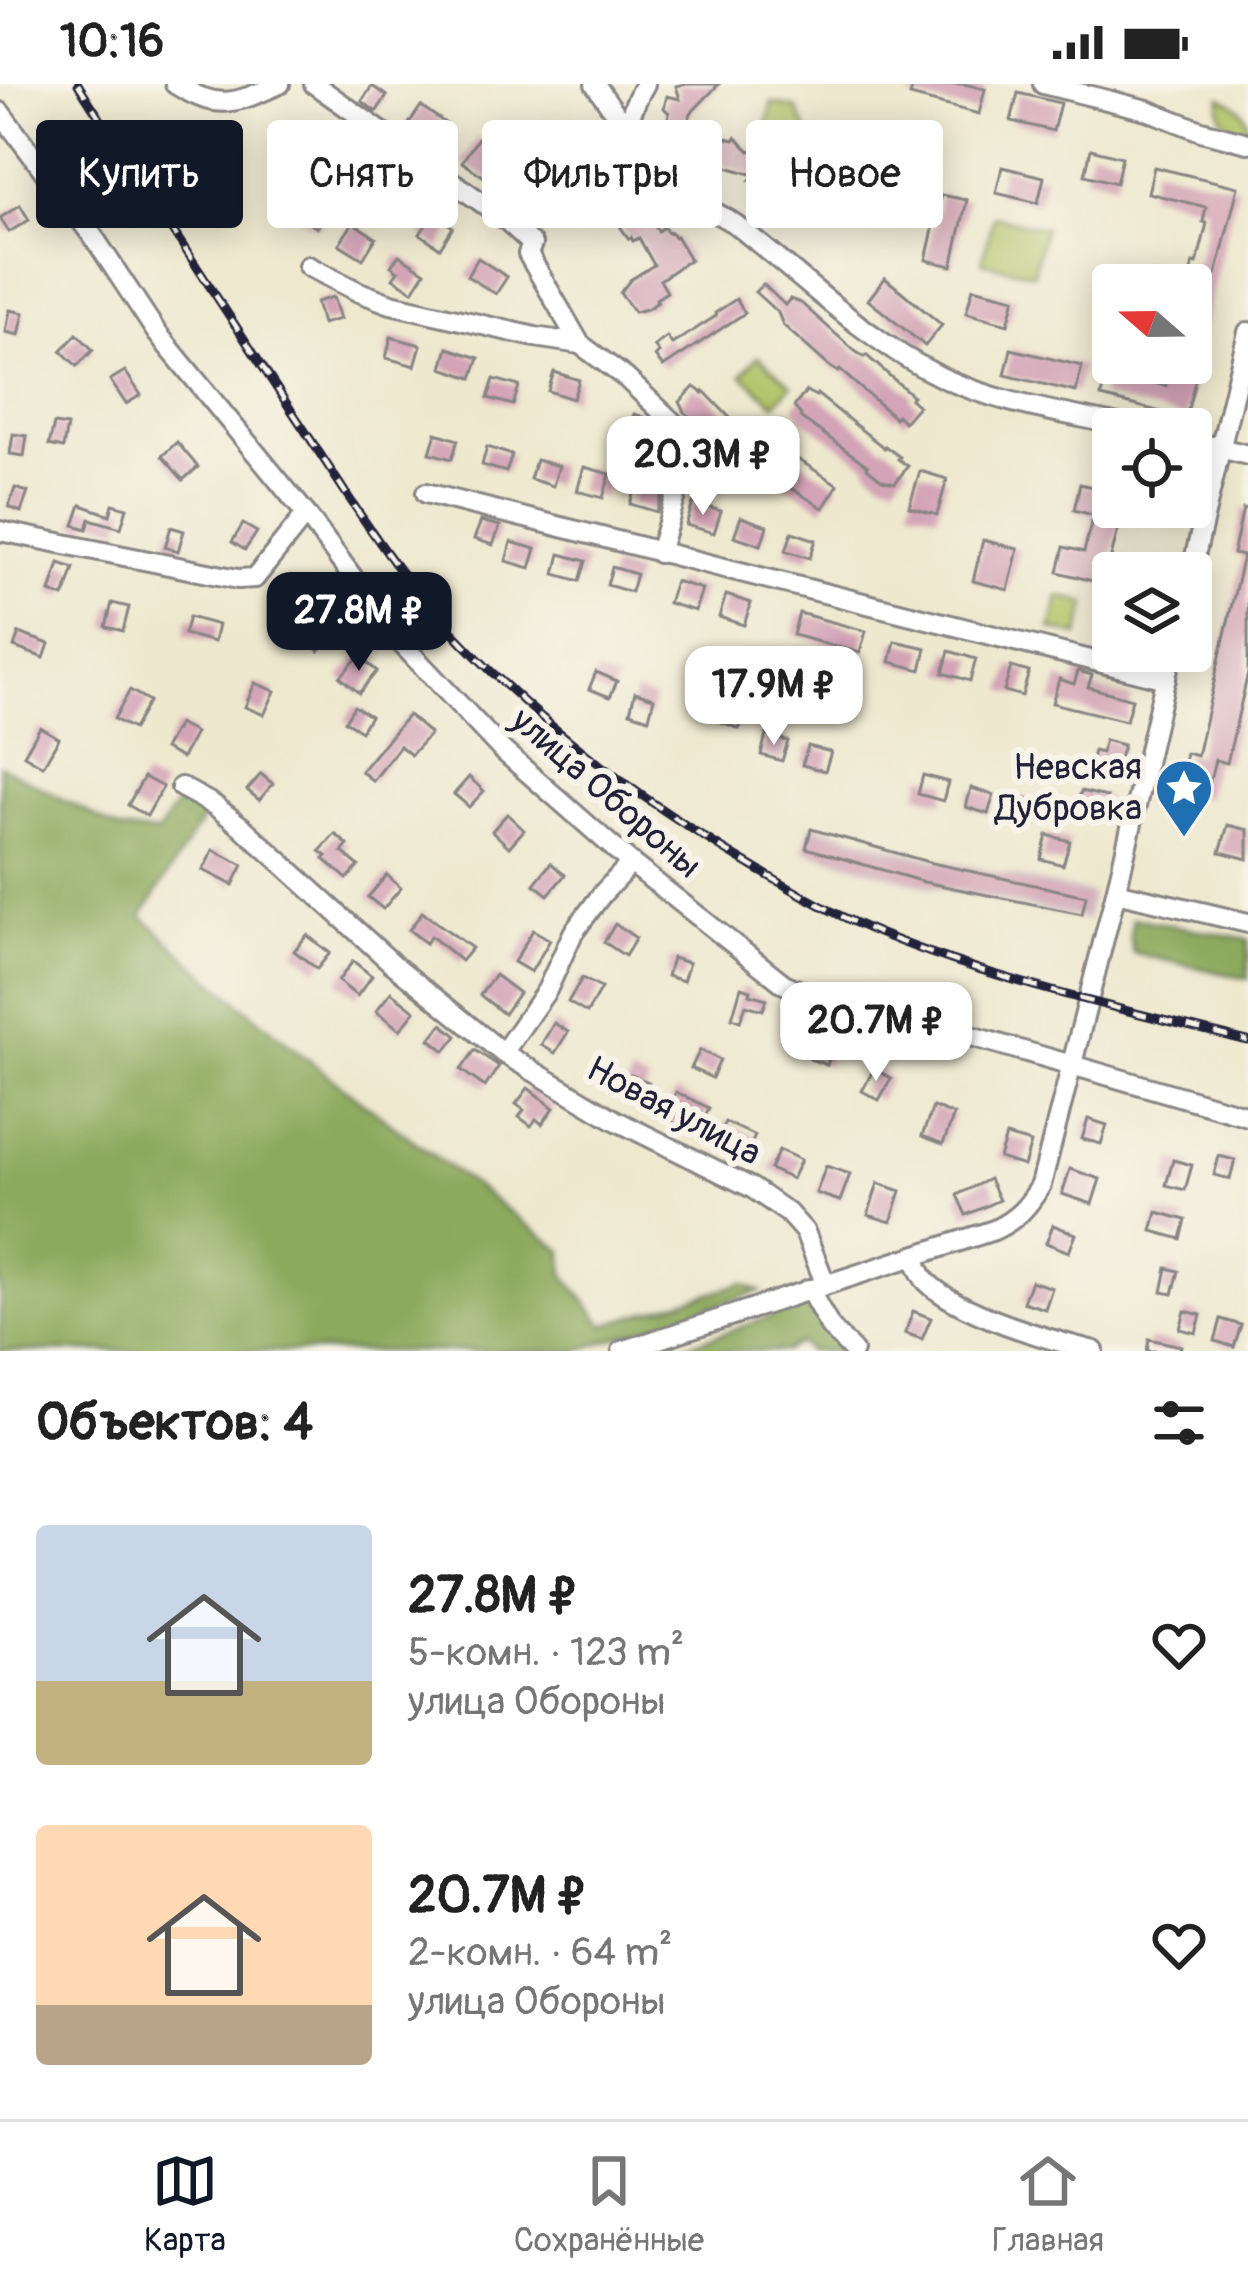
<!DOCTYPE html>
<html lang="ru">
<meta charset="utf-8">
<style>
body{margin:0;font-family:Pangolin,sans-serif;background:#f2f2f2;color:#222;height:100vh;display:flex;flex-direction:column;font-size:45px;white-space:nowrap}
*{box-sizing:border-box;margin:0}
p{font-size:39px;color:#767676}
.icon{flex:none;width:66px;height:66px;fill:none;stroke:currentColor;stroke-width:2;stroke-linecap:round;stroke-linejoin:round}
.map{position:relative;height:1267px;overflow:hidden}
.panel{display:flex;flex-direction:column;background:#fff;flex:1}
.panel>*{flex:none}
.banner{position:absolute;left:36px;top:36px;width:1176px;height:108px;display:flex;gap:24px}
.needle{width:78px;rotate:290deg}
.buttons{position:absolute;left:1092px;top:180px;display:grid;gap:24px}
.buttons a{display:grid;place-items:center;width:120px;height:120px;border-radius:12px;background:#fff;box-shadow:0 6px 30px #0003;font-size:60px}
.price{position:absolute;translate:-50% -102px;padding:0 27px;border-radius:24px;background:#fff;color:#222;font-size:39px;line-height:78px;filter:drop-shadow(0 3px 6px #0008)}
.price::after{content:'';position:absolute;left:50%;top:72px;width:36px;height:27px;margin-left:-18px;background:inherit;clip-path:polygon(0 0,100% 0,50% 100%)}
.price.selected{background:#111827;color:#fff}
ul{padding:0;list-style:none}
li{display:flex;align-items:center;gap:36px;height:300px;padding:0 36px}
li span{display:grid;place-items:center;flex:none;width:336px;height:240px;border-radius:12px;color:#555}
li>.icon{margin-inline-start:auto}
span .icon{width:144px;height:144px;fill:#fffc;stroke-width:1}
li b{font-size:51px}
h2{display:flex;justify-content:space-between;align-items:center;height:144px;padding:0 36px;font-size:51px}
.pill{padding:0 42px;border-radius:12px;background:#fff;box-shadow:0 6px 30px #0003;font-size:42px;line-height:108px}
.pill.selected{background:#111827;color:#fff}
.status{display:flex;justify-content:space-between;align-items:center;height:84px;padding:0 60px;background:#fff;direction:ltr}
.status svg{height:33px;fill:currentColor}
.dock{display:flex;justify-content:space-around;align-items:center;height:168px;border-top:3px solid #e0e0e0;background:#fff;font-size:33px;color:#767676}
.dock a{display:grid;justify-items:center;gap:6px}
.dock .selected{color:#111827}
.map>svg:first-child{display:block}
.industrial{fill:#d2bec3}
.green{fill:#b1c366;stroke:#6a7250;stroke-width:3}
.forest{fill:#8ca95b;stroke:#57664b;stroke-width:3}
.building{fill:#d3a3b6}
.lines{fill:none;stroke-linecap:round;stroke-linejoin:round}
.minor-casing{stroke:#888584;stroke-width:24}
.minor{stroke:#fff;stroke-width:18}
.rail-casing{stroke:#22223b;stroke-width:9}
.rail{stroke:#f7f3e8;stroke-width:4.5;stroke-dasharray:14;stroke-linecap:butt}
.labels{text-anchor:middle;dominant-baseline:central;stroke-width:12;stroke-linejoin:round;paint-order:stroke}
.poi-label{font-size:36px;fill:#22223b;stroke:#f7f3e8;text-anchor:end}
.street-label{font-size:36px;fill:#22223b;stroke:#f7f3e8}
</style>
<div class="status"><b>10:16</b><svg viewBox="0 0 49 12"><path d="M0 12V9h3v3zM5 12V6h3v6zM10 12V3h3v9zM15 12V0h3v12zM26 1h20v11H26zM47 4h2v5h-2z"/></svg></div>
<div class="map">
<svg width="1248" height="1267" viewBox="0 0 1248 1267">
<rect width="100%" height="100%" fill="#f7f3e8"/>
<filter id="ink" filterUnits="userSpaceOnUse"><feTurbulence type="fractalNoise" baseFrequency=".00833" numOctaves="2"/><feDisplacementMap in="SourceGraphic" scale="24" xChannelSelector="R" yChannelSelector="G"/><feConvolveMatrix kernelMatrix="1 2 1 2 8 2 1 2 1" color-interpolation-filters="sRGB"/></filter>
<filter id="wash" filterUnits="userSpaceOnUse"><feTurbulence type="fractalNoise" baseFrequency=".004" numOctaves="4" result="noise"/><feDisplacementMap in="SourceGraphic" scale="48" xChannelSelector="R" yChannelSelector="G"/><feGaussianBlur stdDeviation="2.7" result="paint"/><feColorMatrix in="noise" values="0 0 0 0 0 0 0 0 0 0 0 0 0 0 0 0 0 1.4 0 .05"/><feComposite in="paint" operator="in"/></filter>
<g filter="url(#wash)">
<rect width="100%" height="100%" fill="#eee8ce"/>
<polygon class="industrial" points="810,739 935,774 1092,809 1087,837 923,802 802,767"/>
<g class="green">
<path d="M1221,13C1239,21 1248,28 1248,49C1228,44 1216,35 1221,13Z"/>
<polygon points="772,19 797,25 809,51 806,59 765,47"/>
<polygon points="993,132 1044,144 1033,190 982,178"/>
<polygon points="758,272 792,301 775,320 742,291"/>
<polygon points="1059,512 1087,519 1079,552 1051,545"/>
</g>
<g class="forest">
<path d="M0,681L120,746L158,749L178,718L205,731L142,832C273,956 418,1061 563,1167L564,1190L604,1241L743,1199L760,1207L576,1267H0Z"/>
<polygon points="1133,834 1248,855 1248,895 1133,869 1130,851"/>
<polygon points="805,1221 847,1267 809,1267 799,1259 785,1267 670,1267"/>
</g>
<g id="blocks">
<g class="building">
<polygon points="684,0 719,0 691,29 686,45 686,50 689,51 686,65 670,70 669,64 665,66 662,55 658,54 660,43 667,41 669,29 664,24 667,12 680,15 676,2"/>
<polygon points="913,0 964,0 985,5 979,30 910,12"/>
<polygon points="372,2 387,12 376,28 362,17"/>
<polygon points="1018,9 1060,19 1053,47 1011,37"/>
<polygon points="421,22 448,41 435,59 408,41"/>
<polygon points="291,39 314,53 300,75 278,61"/>
<polygon points="549,49 562,67 550,76 537,58"/>
<polygon points="723,53 734,56 736,53 750,67 769,62 772,75 782,66 793,77 803,80 818,76 821,89 831,79 842,90 851,93 865,89 866,92 882,100 877,116 863,121 823,110 817,104 809,106 773,96 769,90 751,95 755,91 723,82 712,71 717,55 722,56"/>
<polygon points="478,54 506,73 490,97 462,78"/>
<polygon points="1091,65 1122,73 1116,99 1085,91"/>
<polygon points="337,68 361,83 348,103 325,88"/>
<polygon points="1002,83 1044,93 1038,119 996,109"/>
<polygon points="1154,83 1238,103 1195,275 1191,275 1191,201 1188,201 1193,179 1197,180 1207,139 1203,138 1206,123 1148,109"/>
<polygon points="378,98 403,115 392,132 367,114"/>
<polygon points="304,108 330,125 317,144 292,128"/>
<polygon points="941,111 967,116 952,182 926,176"/>
<polygon points="633,117 637,122 644,124 658,147 664,143 668,149 671,148 674,153 676,152 690,175 660,196 667,208 656,215 658,218 647,225 634,228 620,209 630,196 654,181 639,154 633,157 631,153 629,155 614,134 625,127 623,123"/>
<polygon points="20,121 29,136 9,148 0,134"/>
<polygon points="433,130 453,143 440,164 420,150"/>
<polygon points="353,139 376,154 363,175 339,160"/>
<polygon points="399,171 425,188 413,207 393,194 398,187 391,182"/>
<polygon points="478,174 507,193 496,210 467,192"/>
<polygon points="885,194 942,241 925,262 868,216"/>
<polygon points="763,200 785,221 790,215 801,219 855,267 864,273 866,271 913,312 910,315 918,322 904,338 897,331 895,334 840,286 838,288 829,282 783,241 778,229 755,208"/>
<polygon points="973,204 1015,214 1008,240 966,229"/>
<polygon points="333,213 340,235 322,240 316,218"/>
<polygon points="736,215 745,229 663,283 655,272 659,269 654,262 667,253 672,260 716,232 715,229"/>
<polygon points="10,226 24,229 19,251 6,248"/>
<polygon points="77,250 93,266 77,282 61,267"/>
<polygon points="391,253 421,261 415,282 386,274"/>
<polygon points="448,264 479,274 472,294 442,284"/>
<polygon points="1011,265 1082,282 1076,308 1005,291"/>
<polygon points="1169,286 1196,292 1186,334 1101,313 1106,288 1166,302"/>
<polygon points="125,287 141,311 126,320 110,296"/>
<polygon points="554,288 579,296 573,315 548,307"/>
<polygon points="494,295 519,302 513,321 488,314"/>
<polygon points="694,303 703,309 704,307 733,337 735,335 750,350 751,357 756,361 743,375 738,371 731,370 685,328 680,318"/>
<polygon points="806,307 816,312 817,310 884,364 885,362 900,373 898,375 908,382 895,399 882,396 867,384 868,382 800,333 801,331 794,323"/>
<polygon points="634,330 650,335 656,341 650,361 626,353"/>
<polygon points="54,340 67,342 63,364 49,361"/>
<polygon points="436,349 458,356 452,375 430,369"/>
<polygon points="13,350 27,352 24,372 10,370"/>
<polygon points="177,358 198,383 183,396 162,372"/>
<polygon points="487,363 512,371 506,388 482,381"/>
<polygon points="785,367 838,401 823,424 770,391"/>
<polygon points="536,376 559,382 553,402 530,395"/>
<polygon points="584,383 610,390 603,414 577,407"/>
<polygon points="920,387 947,395 937,431 909,423"/>
<polygon points="637,398 664,406 657,428 630,420"/>
<polygon points="1080,400 1113,408 1113,423 1124,423 1104,500 1058,488 1064,463 1084,468 1093,431 1074,426"/>
<polygon points="15,404 28,408 21,428 9,423"/>
<polygon points="693,419 721,427 714,449 686,441"/>
<polygon points="113,420 127,424 121,444 90,435 87,445 74,441 81,421 110,431"/>
<polygon points="1243,425 1248,426 1248,589 1227,679 1215,676 1206,714 1177,708 1186,669 1197,672 1243,472 1233,470"/>
<polygon points="741,433 767,442 761,461 734,452"/>
<polygon points="481,437 500,442 493,461 474,455"/>
<polygon points="243,440 257,448 245,466 232,458"/>
<polygon points="171,443 184,447 178,467 165,463"/>
<polygon points="792,448 816,456 810,474 786,467"/>
<polygon points="983,456 1018,465 1008,506 973,497"/>
<polygon points="511,458 536,465 530,484 506,477"/>
<polygon points="560,470 586,477 580,497 555,490"/>
<polygon points="59,479 74,484 64,513 50,508"/>
<polygon points="612,483 636,490 631,508 607,501"/>
<polygon points="675,497 702,505 695,527 668,519"/>
<polygon points="726,511 751,519 744,541 719,533"/>
<polygon points="112,519 129,523 123,547 106,543"/>
<polygon points="799,529 866,547 860,569 793,551"/>
<polygon points="189,533 218,541 214,558 184,550"/>
<polygon points="316,537 333,552 319,567 302,552"/>
<polygon points="19,549 49,560 44,574 14,563"/>
<polygon points="895,557 926,564 921,586 890,578"/>
<polygon points="949,567 976,575 970,597 943,589"/>
<polygon points="359,572 377,587 359,609 340,593"/>
<polygon points="1011,583 1029,588 1022,612 1004,607"/>
<polygon points="1078,587 1092,591 1088,603 1132,615 1126,637 1052,619 1059,595 1074,600"/>
<polygon points="596,588 617,597 610,613 589,605"/>
<polygon points="255,599 275,607 264,631 245,623"/>
<polygon points="130,606 149,617 133,645 114,635"/>
<polygon points="635,608 654,614 649,634 630,628"/>
<polygon points="722,615 747,626 739,645 714,635"/>
<polygon points="354,622 370,632 361,647 345,637"/>
<polygon points="408,631 430,650 411,671 400,662 373,697 361,687"/>
<polygon points="178,640 195,649 182,674 164,665"/>
<polygon points="40,643 59,654 43,682 24,671"/>
<polygon points="766,651 788,657 782,677 761,671"/>
<polygon points="1105,656 1123,661 1115,689 1090,682 1094,667 1101,669"/>
<polygon points="808,662 831,668 825,687 802,681"/>
<polygon points="261,690 273,700 259,716 247,706"/>
<polygon points="923,691 948,698 943,717 918,710"/>
<polygon points="144,693 163,703 147,732 128,721"/>
<polygon points="469,693 484,707 469,723 454,710"/>
<polygon points="971,704 994,711 988,730 966,723"/>
<polygon points="1081,707 1107,713 1101,737 1075,730"/>
<polygon points="1021,713 1043,720 1036,741 1015,734"/>
<polygon points="507,730 524,746 509,763 492,747"/>
<polygon points="1228,741 1248,746 1248,775 1220,768"/>
<polygon points="811,745 932,779 1086,812 1082,830 924,798 806,764"/>
<polygon points="335,750 348,761 342,768 359,782 347,795 324,775 327,772 320,767"/>
<polygon points="1047,751 1070,757 1063,781 1041,775"/>
<polygon points="213,766 243,781 233,801 203,786"/>
<polygon points="551,779 565,791 548,811 534,800"/>
<polygon points="387,791 401,804 383,825 368,813"/>
<polygon points="422,828 472,864 461,877 431,852 426,859 409,846"/>
<polygon points="615,840 636,854 625,872 604,858"/>
<polygon points="533,846 550,856 531,888 514,878"/>
<polygon points="307,851 330,869 317,885 294,867"/>
<polygon points="672,874 689,879 683,897 667,892"/>
<polygon points="353,877 372,892 357,912 338,897"/>
<polygon points="495,891 519,909 504,930 480,911"/>
<polygon points="582,894 601,904 587,929 568,918"/>
<polygon points="741,903 751,906 750,910 767,915 763,926 746,921 740,937 732,934"/>
<polygon points="391,908 415,927 400,946 376,927"/>
<polygon points="554,939 568,948 555,969 541,961"/>
<polygon points="442,940 457,952 445,967 430,955"/>
<polygon points="818,954 834,960 827,981 810,975"/>
<polygon points="475,966 499,982 485,1003 461,986"/>
<polygon points="700,966 720,976 712,994 691,984"/>
<polygon points="874,985 891,994 879,1016 862,1007"/>
<polygon points="631,991 649,998 641,1018 623,1011"/>
<polygon points="528,1004 554,1024 542,1040 536,1035 531,1042 519,1033 524,1026 516,1020"/>
<polygon points="676,1008 709,1024 697,1049 664,1034"/>
<polygon points="933,1023 954,1031 943,1060 922,1052"/>
<polygon points="1088,1035 1107,1041 1101,1060 1082,1055"/>
<polygon points="725,1038 755,1052 745,1073 715,1059"/>
<polygon points="1006,1052 1031,1059 1024,1082 999,1074"/>
<polygon points="779,1066 801,1076 792,1095 770,1085"/>
<polygon points="1219,1072 1235,1076 1230,1095 1214,1091"/>
<polygon points="1173,1076 1192,1081 1185,1106 1166,1101"/>
<polygon points="826,1082 850,1090 840,1117 816,1109"/>
<polygon points="1070,1085 1100,1095 1092,1120 1062,1110"/>
<polygon points="989,1095 999,1116 966,1131 957,1111"/>
<polygon points="878,1099 901,1107 891,1138 868,1131"/>
<polygon points="1157,1128 1186,1136 1181,1155 1152,1147"/>
<polygon points="1053,1141 1076,1150 1069,1168 1046,1159"/>
<polygon points="1167,1184 1179,1187 1173,1210 1162,1208"/>
<polygon points="1031,1197 1052,1204 1045,1225 1023,1218"/>
<polygon points="913,1227 931,1234 922,1255 905,1249"/>
<polygon points="1185,1227 1201,1231 1196,1249 1180,1245"/>
<polygon points="1221,1235 1241,1241 1234,1263 1215,1257"/>
<polygon points="1149,1255 1181,1262 1180,1267 1147,1267"/>
</g>
</g>
</g>
<g filter="url(#ink)">
<use href="#blocks" fill-opacity="0" stroke="#888584" stroke-width="3"/>
<g class="lines">
<defs>
<g id="minor">
<path d="M175,0C219,27 234,20 280,0"/>
<polyline points="314,0 505,135 532,160 528,170 580,260 626,294 682,347 688,357 689,368 659,469"/>
<polyline points="595,0 629,49"/>
<path d="M645,0C592,88 677,103 735,140C802,192 865,256 941,293C1001,321 1072,330 1136,345"/>
<polyline points="1043,0 1147,26 1201,47 1248,59"/>
<polyline points="0,28 97,158 157,249 306,430 402,560 501,665 631,779 784,900 807,910 902,932 1248,1032"/>
<polyline points="308,182 359,208 391,220 535,253 580,260"/>
<polyline points="1191,357 1248,371"/>
<polyline points="426,409 1166,595"/>
<polyline points="0,447 238,495 255,494 306,430"/>
<polyline points="1191,489 1248,248"/>
<polyline points="181,703 214,721 242,743 393,880 503,969 615,1036 752,1104 788,1129 805,1148 825,1199"/>
<polyline points="1116,808 1248,839"/>
<polyline points="503,969 547,906 573,849 602,810 631,779"/>
<path d="M914,1173C918,1182 920,1191 927,1198C959,1230 1050,1256 1094,1267"/>
<polyline points="809,1205 830,1243 853,1267"/>
<path d="M622,1267L994,1146C1017,1135 1028,1123 1041,1101L1116,808L1172,567"/>
</g>
</defs>
<use href="#minor" class="minor-casing"/>
<use href="#minor" class="minor"/>
<defs>
<path id="rail" d="M78,0C146,107 217,213 287,320C326,377 362,438 405,493C501,613 628,710 760,787C800,810 839,833 881,850C999,898 1125,926 1248,957"/>
</defs>
<use href="#rail" class="rail-casing"/>
<use href="#rail" class="rail"/>
</g>
</g>
<defs>
<symbol id="sight-pin" viewBox="-11 -11 22 30"><path d="M0 17L-7.5 6A9.5 9.5 0 1 1 7.5 6Z" fill="#1f6fb2" stroke="#f7f3e8"/><path d="M0-6L1.8-2.2L6-1.7L2.9 1.2L3.7 5.4L0 3.3L-3.7 5.4L-2.9 1.2L-6-1.7L-1.8-2.2Z" fill="#fff"/></symbol>
</defs>
<g fill-rule="evenodd">
<use href="#sight-pin" x="1151" y="671" width="66" height="90"/>
</g>
<g class="labels">
<g class="poi-label">
<text x="1142" y="683">Невская<tspan x="1142" dy="41">Дубровка</tspan></text>
</g>
<g class="street-label">
<text transform="translate(606 709) rotate(41)">улица Обороны</text>
<text transform="translate(674 1027) rotate(28)">Новая улица</text>
</g>
</g>
</svg>
<div class="buttons">
<a><svg class="needle" viewBox="-14 -14 28 28"><path d="M0-13l5 13h-10z" fill="#e53935"/><path d="M0 13l5-13h-10z" fill="#767676"/></svg></a>
<a><svg class="icon" aria-label="locate" viewBox="0 0 24 24"><circle cx="12" cy="12" r="6"/><path d="M12 2v4M12 18v4M2 12h4M18 12h4"/></svg></a>
<a><svg class="icon" aria-label="layers" viewBox="0 0 24 24"><path d="M12 4l9 5-9 5-9-5zM3 14l9 5 9-5"/></svg></a>
</div>
<b class="price" style="left:703px;top:434px">20.3M ₽</b>
<b class="price selected" style="left:359px;top:590px">27.8M ₽</b>
<b class="price" style="left:774px;top:664px">17.9M ₽</b>
<b class="price" style="left:876px;top:1000px">20.7M ₽</b>
<div class="banner">
<a class="pill selected">Купить</a>
<a class="pill">Снять</a>
<a class="pill">Фильтры</a>
<a class="pill">Новое</a>
</div>
</div>
<section class="panel">
<h2>Объектов: 4<svg class="icon" aria-label="filters" viewBox="0 0 24 24"><path d="M4 7h16M4 17h16"/><circle cx="9" cy="7" r="2"/><circle cx="15" cy="17" r="2"/></svg></h2>
<ul>
<li><span style="background:linear-gradient(#c9d6e8 65%,#c2b280 0)"><svg class="icon" aria-label="home" viewBox="0 0 24 24"><path d="M3 11l9-7 9 7M6 9v11h12V9"/></svg></span><div><b>27.8M ₽</b><p>5-комн. · 123 m²</p><p>улица Обороны</p></div><svg class="icon" aria-label="heart" viewBox="0 0 24 24"><path d="M12 20l-8-8c-3-5 5-10 8-4 3-6 11-1 8 4z"/></svg></li>
<li><span style="background:linear-gradient(#ffd9b3 75%,#b9a48a 0)"><svg class="icon" aria-label="home" viewBox="0 0 24 24"><path d="M3 11l9-7 9 7M6 9v11h12V9"/></svg></span><div><b>20.7M ₽</b><p>2-комн. · 64 m²</p><p>улица Обороны</p></div><svg class="icon" aria-label="heart" viewBox="0 0 24 24"><path d="M12 20l-8-8c-3-5 5-10 8-4 3-6 11-1 8 4z"/></svg></li>
</ul>
</section>
<nav class="dock">
<a class="selected"><svg class="icon" aria-label="map" viewBox="0 0 24 24"><path d="M3 6l6-2 6 2 6-2v14l-6 2-6-2-6 2zM9 4v14M15 6v14"/></svg>Карта</a>
<a><svg class="icon" aria-label="saved" viewBox="0 0 24 24"><path d="M7 4h10v16l-5-4-5 4z"/></svg>Сохранённые</a>
<a><svg class="icon" aria-label="home" viewBox="0 0 24 24"><path d="M3 11l9-7 9 7M6 9v11h12V9"/></svg>Главная</a>
</nav>
